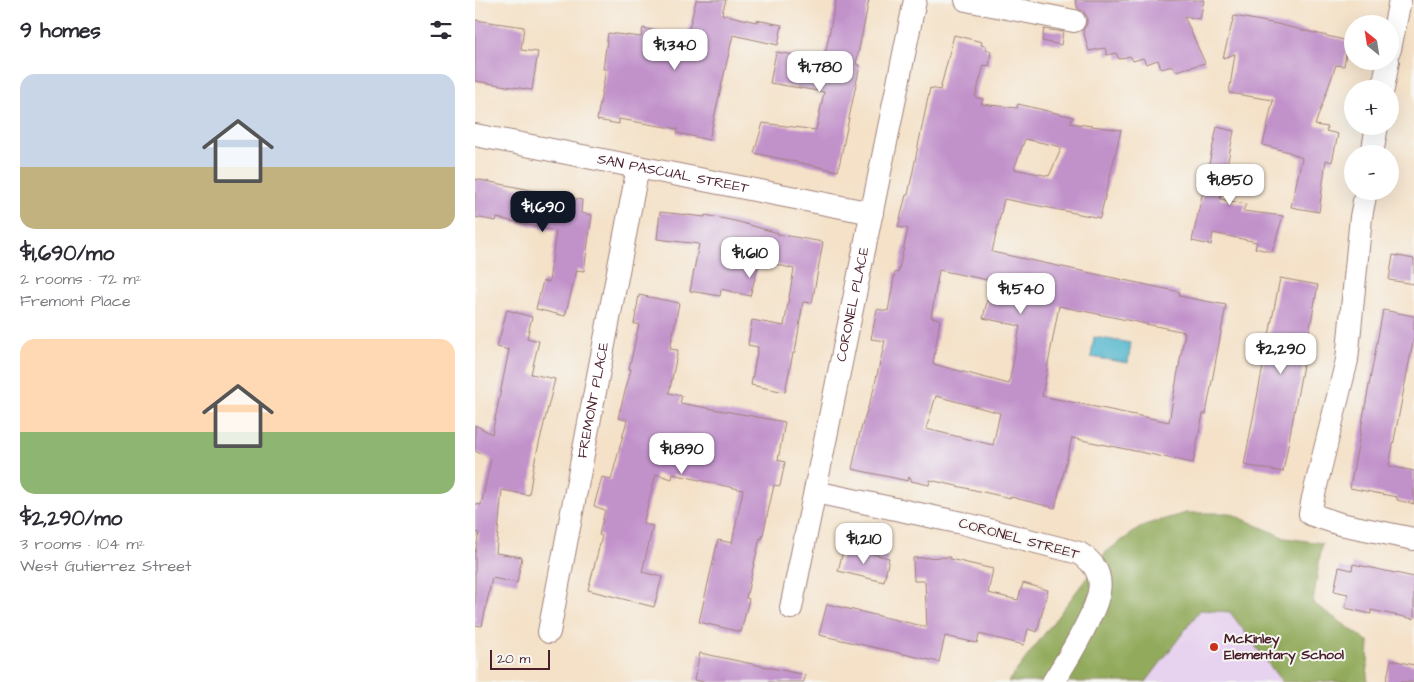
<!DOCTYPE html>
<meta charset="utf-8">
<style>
body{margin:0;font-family:"Architects Daughter",sans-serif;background:#f7f7f7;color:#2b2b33;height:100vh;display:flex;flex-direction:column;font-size:19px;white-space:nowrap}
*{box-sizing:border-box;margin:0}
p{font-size:16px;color:#7c7c81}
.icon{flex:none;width:28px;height:28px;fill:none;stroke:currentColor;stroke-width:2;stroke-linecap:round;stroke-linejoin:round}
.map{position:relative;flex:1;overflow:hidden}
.details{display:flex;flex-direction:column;background:#fff;width:475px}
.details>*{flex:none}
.needle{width:32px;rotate:330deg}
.fabs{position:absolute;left:869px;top:15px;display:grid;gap:10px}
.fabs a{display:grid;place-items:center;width:55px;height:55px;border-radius:50%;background:#fff;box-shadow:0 5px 20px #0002;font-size:25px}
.scale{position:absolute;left:15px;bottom:12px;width:60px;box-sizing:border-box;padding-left:5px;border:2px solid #4a1f2b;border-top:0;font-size:14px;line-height:18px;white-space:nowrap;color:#4a1f2b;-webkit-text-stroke:4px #f6f6f2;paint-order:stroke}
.price{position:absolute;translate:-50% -42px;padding:0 11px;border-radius:10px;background:#fff;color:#222;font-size:16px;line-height:32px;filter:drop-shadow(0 1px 2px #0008)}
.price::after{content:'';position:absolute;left:50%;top:30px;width:15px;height:11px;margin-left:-8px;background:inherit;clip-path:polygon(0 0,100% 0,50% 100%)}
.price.active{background:#111827;color:#fff}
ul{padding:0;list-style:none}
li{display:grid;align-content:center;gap:10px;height:265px;padding:0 20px}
li span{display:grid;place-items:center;height:155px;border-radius:15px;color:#555}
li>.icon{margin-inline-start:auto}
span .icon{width:90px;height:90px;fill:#fffc;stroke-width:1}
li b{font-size:21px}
h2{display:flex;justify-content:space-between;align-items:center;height:60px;padding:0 20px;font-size:21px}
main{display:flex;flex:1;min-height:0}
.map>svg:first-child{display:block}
.built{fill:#e7d2ef}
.forest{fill:#92aa5b;stroke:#6e6443}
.water{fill:#4fb6cd;stroke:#4c6a7c}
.building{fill:#c191ca;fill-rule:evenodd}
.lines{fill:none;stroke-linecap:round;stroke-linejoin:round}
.minor-casing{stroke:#9f8079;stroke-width:24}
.minor{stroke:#fff;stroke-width:22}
.poi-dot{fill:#c8321e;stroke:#f6f6f2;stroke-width:2}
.labels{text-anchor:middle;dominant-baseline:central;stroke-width:4;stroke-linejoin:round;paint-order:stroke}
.street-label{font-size:14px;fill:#4a1f2b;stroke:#f6f6f2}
.poi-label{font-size:14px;font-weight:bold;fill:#4a1f2b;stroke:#f6f6f2;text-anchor:start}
</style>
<main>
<section class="details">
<h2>9 homes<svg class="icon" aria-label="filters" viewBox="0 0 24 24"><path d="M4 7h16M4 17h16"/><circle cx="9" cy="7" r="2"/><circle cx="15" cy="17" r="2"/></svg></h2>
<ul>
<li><span style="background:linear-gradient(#c9d6e8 60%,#c2b280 0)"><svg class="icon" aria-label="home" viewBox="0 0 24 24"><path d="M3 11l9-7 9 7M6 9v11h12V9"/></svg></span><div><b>$1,690/mo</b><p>2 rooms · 72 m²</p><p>Fremont Place</p></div></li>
<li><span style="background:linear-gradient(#ffd9b3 60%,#8fb573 0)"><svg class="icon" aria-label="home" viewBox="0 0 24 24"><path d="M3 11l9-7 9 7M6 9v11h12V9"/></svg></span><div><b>$2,290/mo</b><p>3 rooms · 104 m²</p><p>West Gutierrez Street</p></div></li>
</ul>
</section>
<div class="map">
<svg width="939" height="682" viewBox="0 0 939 682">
<rect width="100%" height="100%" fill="#f6f6f2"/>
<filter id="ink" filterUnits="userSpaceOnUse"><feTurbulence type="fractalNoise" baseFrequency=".02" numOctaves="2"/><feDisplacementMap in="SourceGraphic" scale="10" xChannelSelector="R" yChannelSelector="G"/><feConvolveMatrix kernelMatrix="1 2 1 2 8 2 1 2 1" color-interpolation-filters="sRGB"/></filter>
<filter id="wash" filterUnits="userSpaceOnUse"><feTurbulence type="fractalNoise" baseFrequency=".0096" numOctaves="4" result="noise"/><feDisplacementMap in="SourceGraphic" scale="20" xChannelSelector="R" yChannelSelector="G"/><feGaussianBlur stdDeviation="1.12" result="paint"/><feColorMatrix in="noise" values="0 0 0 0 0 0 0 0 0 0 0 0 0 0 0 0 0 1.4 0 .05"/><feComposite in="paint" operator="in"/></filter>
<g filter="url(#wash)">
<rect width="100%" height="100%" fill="#f4e1c7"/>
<polygon class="built" points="724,610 755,612 807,682 671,682"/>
<polygon class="forest" points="711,513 755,513 810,538 847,543 838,603 894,642 892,682 807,682 755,612 725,610 671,682 533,682 632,551 669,525"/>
<polygon class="water" points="619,337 656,343 653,363 616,357"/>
<g id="blocks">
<g class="building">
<polygon points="221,0 251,0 247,14 281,22 281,20 307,25 303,45 258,35 234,140 202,133 203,129 144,119 144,124 122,120 131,69 128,69 133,33 166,37 168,28 212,38"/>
<polygon points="361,0 394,0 381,64 385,65 363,171 279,153 288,123 341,130 349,92 295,83 301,52 349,60"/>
<polygon points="600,0 729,0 725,19 709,16 730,63 701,71 698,66 686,69 683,60 671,64 668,58 658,61 655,56 644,59 641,53 632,55 630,48 614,51 608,30 612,24 612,17 608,11 603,9"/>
<polygon points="759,16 802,24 873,41 869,66 861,65 840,125 853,127 851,131 863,134 857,162 851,160 844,212 816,207 827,158 814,152 788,145 798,100 754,93 760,54 748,58"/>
<polygon points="0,20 49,27 46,50 63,52 57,90 0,81"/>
<polygon points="569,29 588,32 586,45 567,41"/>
<path d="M479,35L507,42L506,45L511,46V50L516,51L514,66L509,65L500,97L508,99L506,104L542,108L543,104L598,117L595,123L646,130L625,218L529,199L517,252L705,292L704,296L751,305L731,414H728L718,463L597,438L580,508L536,497L535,498L455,480L454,485L436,481V478L434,477L433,481L377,469L385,432L398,392L410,341L396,339L402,309L413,311L420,272L423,273L433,229L423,227L431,195H433L455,88L465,90ZM550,139L587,147L574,176L539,169ZM464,270L517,281L508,318L545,326L534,384L458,364L465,319L456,317ZM584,306L710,332L694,422L567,396ZM461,396L525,413L518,445L451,429Z"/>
<polygon points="742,127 759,131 745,199 771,204 768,211 808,216 797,252 780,248 782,242 738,233 736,245 717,241"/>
<polygon points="0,179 107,200 106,213 117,215 109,271 102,270 90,316 61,309 68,281 74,282 81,231 22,218 21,221 0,217"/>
<polygon points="185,212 230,217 230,215 260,221 303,233 302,234 348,242 337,303 328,302 320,353 318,353 310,392 276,385 283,347 273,345 277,320 309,326 319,269 285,260 275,296 246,289 245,296 215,291 224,244 182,239"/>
<polygon points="918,255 939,259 939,284 914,280"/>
<polygon points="805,278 843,285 808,472 769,465"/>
<polygon points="164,295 204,303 195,349 203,350 194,393 207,396 205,403 310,422 303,460 310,462 305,486 299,485 287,539 285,538 271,598 274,599 266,632 224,622 243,540 257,543 268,490 198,474 197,479 181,474 168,524 178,526 167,572 187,577 179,607 113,590 127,536 124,535 130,510 119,506 127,477 136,480 152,420 143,418 156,369 154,369 164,324 159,324"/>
<polygon points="32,310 57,317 52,338 64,341 56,374 80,379 59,464 54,495 27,490 21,553 47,557 42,583 17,578 7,626 0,625 0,553 4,533 0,532 0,504 6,505 16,459 0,451 0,425 17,434 34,350 22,347"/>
<polygon points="908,310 939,316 939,337 914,466 939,471 939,504 922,500 922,497 875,488"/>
<polygon points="369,547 414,558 409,582 363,571"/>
<polygon points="475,557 475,559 518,569 513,593 543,600 548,583 573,590 562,632 553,629 549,645 504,634 502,643 470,636 464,662 344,635 352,604 452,627 450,581 439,581 438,558"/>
<polygon points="878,564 939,577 939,619 896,610 896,614 870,608 873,594 859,591 864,567 877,570"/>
<polygon points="225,653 330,675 329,682 230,682 219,680"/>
<polygon points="916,660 939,665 939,682 911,682"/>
</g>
</g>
</g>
<g filter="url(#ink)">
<use href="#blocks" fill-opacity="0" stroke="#9f8079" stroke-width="1"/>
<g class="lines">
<defs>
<g id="minor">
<polyline points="491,0 599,21"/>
<polyline points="915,49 925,0"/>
<polyline points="908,89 913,61"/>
<path id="s1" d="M0,135L397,213"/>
<polyline points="897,154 902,126"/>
<polyline points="891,191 886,217 872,360 838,498 835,514 865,524 939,539"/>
<path d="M340,492L487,523L604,553C639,574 622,603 608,631C599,649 589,665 578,682"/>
<path id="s2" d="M316,608L440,0"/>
<path id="s3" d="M74,632L163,167"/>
</g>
</defs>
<use href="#minor" class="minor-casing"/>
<use href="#minor" class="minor"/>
</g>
</g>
<circle class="poi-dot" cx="739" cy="647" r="5"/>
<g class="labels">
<g class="street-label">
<text stroke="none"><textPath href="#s1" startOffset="202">SAN PASCUAL STREET</textPath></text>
<text stroke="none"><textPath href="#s2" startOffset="310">CORONEL PLACE</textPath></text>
<text stroke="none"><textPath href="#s3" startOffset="236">FREMONT PLACE</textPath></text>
<text transform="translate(544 539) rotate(15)">CORONEL STREET</text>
</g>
<g class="poi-label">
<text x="749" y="639">McKinley<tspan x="749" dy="16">Elementary School</tspan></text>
</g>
</g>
</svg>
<div class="fabs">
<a><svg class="needle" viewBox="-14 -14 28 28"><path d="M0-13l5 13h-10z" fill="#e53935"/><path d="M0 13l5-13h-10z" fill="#7c7c81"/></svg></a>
<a>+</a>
<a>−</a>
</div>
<div class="scale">20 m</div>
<b class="price" style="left:200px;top:71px">$1,340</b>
<b class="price" style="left:345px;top:93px">$1,780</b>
<b class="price" style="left:755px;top:206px">$1,850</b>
<b class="price active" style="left:68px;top:233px">$1,690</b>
<b class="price" style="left:275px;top:279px">$1,610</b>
<b class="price" style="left:546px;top:315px">$1,540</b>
<b class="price" style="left:806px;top:375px">$2,290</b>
<b class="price" style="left:207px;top:475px">$1,890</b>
<b class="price" style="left:389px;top:565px">$1,210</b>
</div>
</main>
